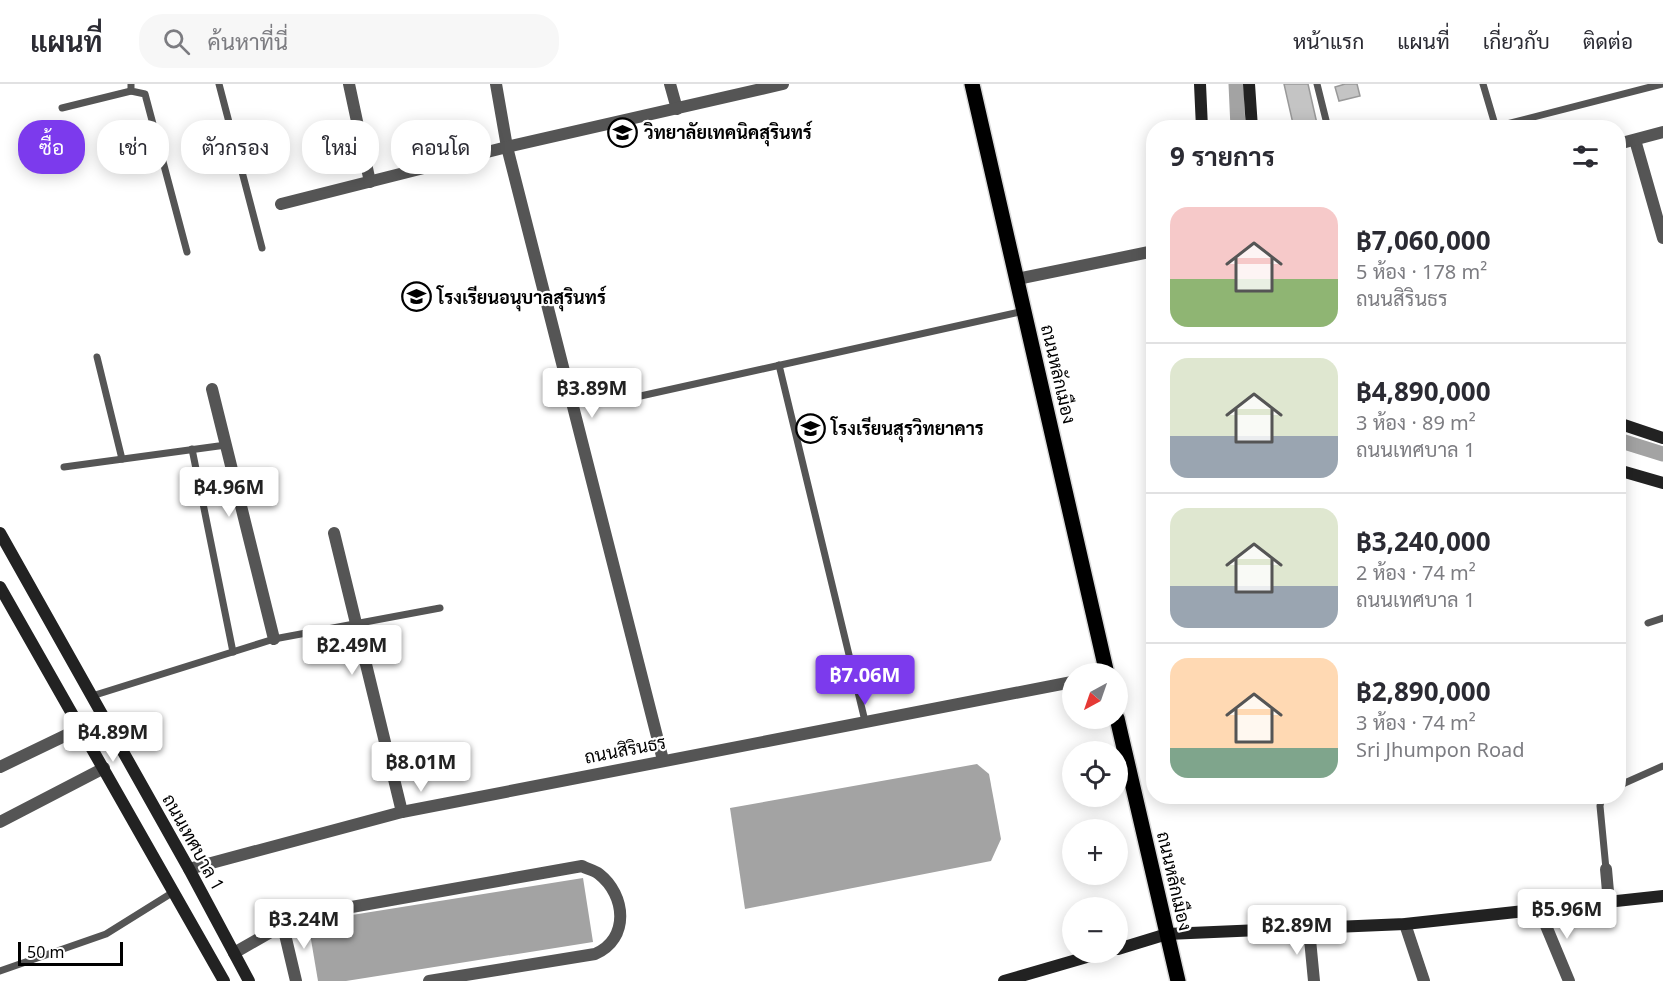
<!DOCTYPE html>
<html lang="th">
<meta charset="utf-8">
<style>
body{margin:0;font-family:"Noto Sans",Sarabun,sans-serif;background:#f7f7f7;color:#2b2b33;height:100vh;display:flex;flex-direction:column;font-size:22px;white-space:nowrap}
*{box-sizing:border-box;margin:0}
p{font-size:20px;color:#7c7c81}
.icon{flex:none;width:33px;height:33px;fill:none;stroke:currentColor;stroke-width:2;stroke-linecap:round;stroke-linejoin:round}
.map{position:relative;flex:1;overflow:hidden}
.drawer{position:absolute;left:1146px;top:36px;width:480px;height:684px;display:flex;flex-direction:column;background:#fff;border-radius:24px;box-shadow:0 3px 15px #0003}
.drawer>*{flex:none}
.hud{position:absolute;left:18px;top:36px;width:570px;height:54px;display:flex;gap:12px}
.needle{width:39px;rotate:220deg}
.fabs{position:absolute;left:1062px;top:579px;display:grid;gap:12px}
.fabs a{display:grid;place-items:center;width:66px;height:66px;border-radius:50%;background:#fff;box-shadow:0 3px 15px #0003;font-size:30px}
.scale{position:absolute;left:18px;bottom:15px;width:105px;box-sizing:border-box;padding-left:6px;border:3px solid #000;border-top:0;font-size:16px;line-height:21px;white-space:nowrap;color:#000;-webkit-text-stroke:4px #fff;paint-order:stroke}
.price{position:absolute;translate:-50% -51px;padding:0 14px;border-radius:6px;background:#fff;color:#222;font-size:20px;line-height:39px;filter:drop-shadow(0 2px 3px #0008)}
.price::after{content:'';position:absolute;left:50%;top:36px;width:18px;height:14px;margin-left:-9px;background:inherit;clip-path:polygon(0 0,100% 0,50% 100%)}
.price.active{background:#7c3aed;color:#fff}
ul{padding:0;list-style:none}
li{display:flex;align-items:center;gap:18px;height:150px;padding:0 24px}
li+li{border-top:2px solid #e1e1e2}
li span{display:grid;place-items:center;flex:none;width:168px;height:120px;border-radius:18px;color:#555}
li>.icon{margin-inline-start:auto}
span .icon{width:72px;height:72px;fill:#fffc;stroke-width:1}
li b{font-size:26px}
h2{display:flex;justify-content:space-between;align-items:center;height:72px;padding:0 24px;font-size:26px}
.pill{padding:0 21px;border-radius:24px;background:#fff;box-shadow:0 3px 15px #0003;font-size:21px;line-height:54px}
.pill.active{background:#7c3aed;color:#fff}
header{display:flex;align-items:center;gap:36px;box-sizing:border-box;height:84px;padding:0 30px;background:#fff;border-bottom:2px solid #e1e1e2}
header strong{font-size:28px}
nav{display:flex;gap:33px;margin-inline-start:auto;font-size:21px}
.search{width:420px;height:54px;background:#f7f7f7;display:flex;align-items:center;gap:15px;box-sizing:border-box;padding:0 21px;border-radius:24px;color:#7c7c81;font-size:22px}
.map>svg:first-child{display:block}
.water{fill:#a3a3a3}
.lines{fill:none;stroke-linecap:round;stroke-linejoin:round}
.canal{stroke:#a3a3a3;stroke-width:15}
.building{fill:#c4c4c4;stroke:#999;stroke-width:1.5}
.primary-casing{stroke:#dbdbdb;stroke-width:18}
.lane{stroke:#555;stroke-width:7}
.street{stroke:#555;stroke-width:12}
.secondary{stroke:#222;stroke-width:12}
.primary{stroke:#000;stroke-width:15}
.labels{text-anchor:middle;dominant-baseline:central;stroke-width:4.5;stroke-linejoin:round;paint-order:stroke}
.poi-label{font-size:18px;font-weight:bold;fill:#000;stroke:#fff;text-anchor:start}
.street-label{font-size:18px;fill:#000;stroke:#fff}
</style>
<header>
<strong>แผนที่</strong>
<div class="search"><svg class="icon" aria-label="search" viewBox="0 0 24 24"><circle cx="10" cy="10" r="6"/><path d="M15 15l6 6"/></svg>ค้นหาที่นี่</div>
<nav><a>หน้าแรก</a><a>แผนที่</a><a>เกี่ยวกับ</a><a>ติดต่อ</a></nav>
</header>
<div class="map">
<svg width="1663" height="897" viewBox="0 0 1663 897">
<rect width="100%" height="100%" fill="#fff"/>
<g class="water">
<polygon points="977,680 989,690 1001,755 991,777 745,825 730,724"/>
<polygon points="583,794 593,858 346,897 318,897 308,838"/>
</g>
<g class="lines">
<g class="canal">
<polyline points="1236,0 1238,44"/>
<polyline points="1618,356 1663,370"/>
</g>
</g>
<g class="building">
<polygon points="1284,0 1308,0 1318,44 1294,44"/>
<polygon points="1345,0 1357,0 1360,12 1339,17 1335,3"/>
</g>
<g class="lines">
<defs>
<g id="primary">
<polyline points="972,0 1107,590"/>
<polyline points="1117,634 1178,897"/>
</g>
</defs>
<use href="#primary" class="primary-casing"/>
<g class="lane">
<polyline points="131,0 131,7 145,10 187,168"/>
<polyline points="219,0 262,164"/>
<polyline points="1317,0 1328,44"/>
<polyline points="1483,0 1496,44"/>
<polyline points="62,24 131,7"/>
<polyline points="1491,44 1662,0"/>
<polyline points="97,273 122,375"/>
<polyline points="779,281 865,637"/>
<polyline points="618,317 1024,227"/>
<polyline points="192,365 233,568"/>
<polyline points="64,383 226,361"/>
<polyline points="1648,539 1663,534"/>
<polyline points="92,612 274,555 440,524"/>
<polyline points="1618,702 1663,682"/>
<polyline points="1602,712 1600,722 1606,785"/>
<polyline points="0,887 106,850 175,807"/>
</g>
<g class="street">
<polyline points="349,0 370,98"/>
<polyline points="496,0 507,63 663,676"/>
<polyline points="670,0 677,25"/>
<polyline points="1635,56 1663,154"/>
<polyline points="1618,60 1663,48"/>
<polyline points="281,120 507,63 783,0"/>
<polyline points="1017,195 1154,167"/>
<polyline points="212,305 274,555"/>
<polyline points="334,449 402,728"/>
<polyline points="0,683 81,644"/>
<polyline points="0,738 104,684"/>
<polyline points="189,785 402,728 1072,598"/>
<polyline points="1606,785 1609,819"/>
<polyline points="1539,825 1569,897"/>
<polyline points="1405,840 1424,897"/>
<polyline points="283,842 296,897"/>
<polyline points="1309,845 1314,897"/>
<path d="M234,869L288,838L329,827L582,782C587,785 594,786 599,790C626,811 630,855 595,870L429,897"/>
</g>
<g class="secondary">
<polyline points="1200,0 1202,44"/>
<polyline points="1249,0 1252,44"/>
<polyline points="1618,339 1663,354"/>
<polyline points="1618,386 1663,399"/>
<polyline points="0,449 189,785 249,897"/>
<polyline points="0,503 224,897"/>
<polyline points="1118,865 1167,850 1405,840 1663,812"/>
<polyline points="1004,897 1104,868"/>
</g>
<use href="#primary" class="primary"/>
</g>
<defs>
<symbol id="university-ring" viewBox="-11 -11 22 22"><circle r="9.5" fill="#fff" stroke="#000" stroke-width="1.5"/><path d="M0-5L7-2L0 1L-7-2ZM-4 1L0 2.5L4 1V4Q0 6-4 4Z" fill="#000"/></symbol>
<symbol id="school-ring" viewBox="-11 -11 22 22"><circle r="9.5" fill="#fff" stroke="#000" stroke-width="1.5"/><path d="M0-5L7-2L0 1L-7-2ZM-4 1L0 2.5L4 1V4Q0 6-4 4Z" fill="#000"/></symbol>
</defs>
<g fill-rule="evenodd">
<use href="#university-ring" x="606" y="32" width="33" height="33"/>
<use href="#school-ring" x="400" y="196" width="33" height="33"/>
<use href="#school-ring" x="794" y="328" width="33" height="33"/>
</g>
<g class="labels">
<g class="poi-label">
<text x="644" y="48">วิทยาลัยเทคนิคสุรินทร์</text>
<text x="437" y="213">โรงเรียนอนุบาลสุรินทร์</text>
<text x="831" y="344">โรงเรียนสุรวิทยาคาร</text>
</g>
<g class="street-label">
<text transform="translate(1059 290) rotate(77)">ถนนหลักเมือง</text>
<text transform="translate(625 665) rotate(-11)">ถนนสิรินธร</text>
<text transform="translate(194 758) rotate(61)">ถนนเทศบาล 1</text>
<text transform="translate(1175 797) rotate(77)">ถนนหลักเมือง</text>
</g>
</g>
</svg>
<div class="fabs">
<a><svg class="needle" viewBox="-14 -14 28 28"><path d="M0-13l5 13h-10z" fill="#e53935"/><path d="M0 13l5-13h-10z" fill="#7c7c81"/></svg></a>
<a><svg class="icon" aria-label="locate" viewBox="0 0 24 24"><circle cx="12" cy="12" r="6"/><path d="M12 2v4M12 18v4M2 12h4M18 12h4"/></svg></a>
<a>+</a>
<a>−</a>
</div>
<div class="scale">50 m</div>
<b class="price" style="left:592px;top:335px">฿3.89M</b>
<b class="price" style="left:229px;top:434px">฿4.96M</b>
<b class="price" style="left:352px;top:592px">฿2.49M</b>
<b class="price active" style="left:865px;top:622px">฿7.06M</b>
<b class="price" style="left:113px;top:679px">฿4.89M</b>
<b class="price" style="left:421px;top:709px">฿8.01M</b>
<b class="price" style="left:1567px;top:856px">฿5.96M</b>
<b class="price" style="left:304px;top:866px">฿3.24M</b>
<b class="price" style="left:1297px;top:872px">฿2.89M</b>
<div class="hud">
<a class="pill active">ซื้อ</a>
<a class="pill">เช่า</a>
<a class="pill">ตัวกรอง</a>
<a class="pill">ใหม่</a>
<a class="pill">คอนโด</a>
</div>
<section class="drawer">
<h2>9 รายการ<svg class="icon" aria-label="filters" viewBox="0 0 24 24"><path d="M4 7h16M4 17h16"/><circle cx="9" cy="7" r="2"/><circle cx="15" cy="17" r="2"/></svg></h2>
<ul>
<li><span style="background:linear-gradient(#f6c9c9 60%,#8fb573 0)"><svg class="icon" aria-label="home" viewBox="0 0 24 24"><path d="M3 11l9-7 9 7M6 9v11h12V9"/></svg></span><div><b>฿7,060,000</b><p>5 ห้อง · 178 m²</p><p>ถนนสิรินธร</p></div></li>
<li><span style="background:linear-gradient(#dfe7d0 65%,#9aa5b1 0)"><svg class="icon" aria-label="home" viewBox="0 0 24 24"><path d="M3 11l9-7 9 7M6 9v11h12V9"/></svg></span><div><b>฿4,890,000</b><p>3 ห้อง · 89 m²</p><p>ถนนเทศบาล 1</p></div></li>
<li><span style="background:linear-gradient(#dfe7d0 65%,#9aa5b1 0)"><svg class="icon" aria-label="home" viewBox="0 0 24 24"><path d="M3 11l9-7 9 7M6 9v11h12V9"/></svg></span><div><b>฿3,240,000</b><p>2 ห้อง · 74 m²</p><p>ถนนเทศบาล 1</p></div></li>
<li><span style="background:linear-gradient(#ffd9b3 75%,#7fa58c 0)"><svg class="icon" aria-label="home" viewBox="0 0 24 24"><path d="M3 11l9-7 9 7M6 9v11h12V9"/></svg></span><div><b>฿2,890,000</b><p>3 ห้อง · 74 m²</p><p>Sri Jhumpon Road</p></div></li>
</ul>
</section>
</div>
